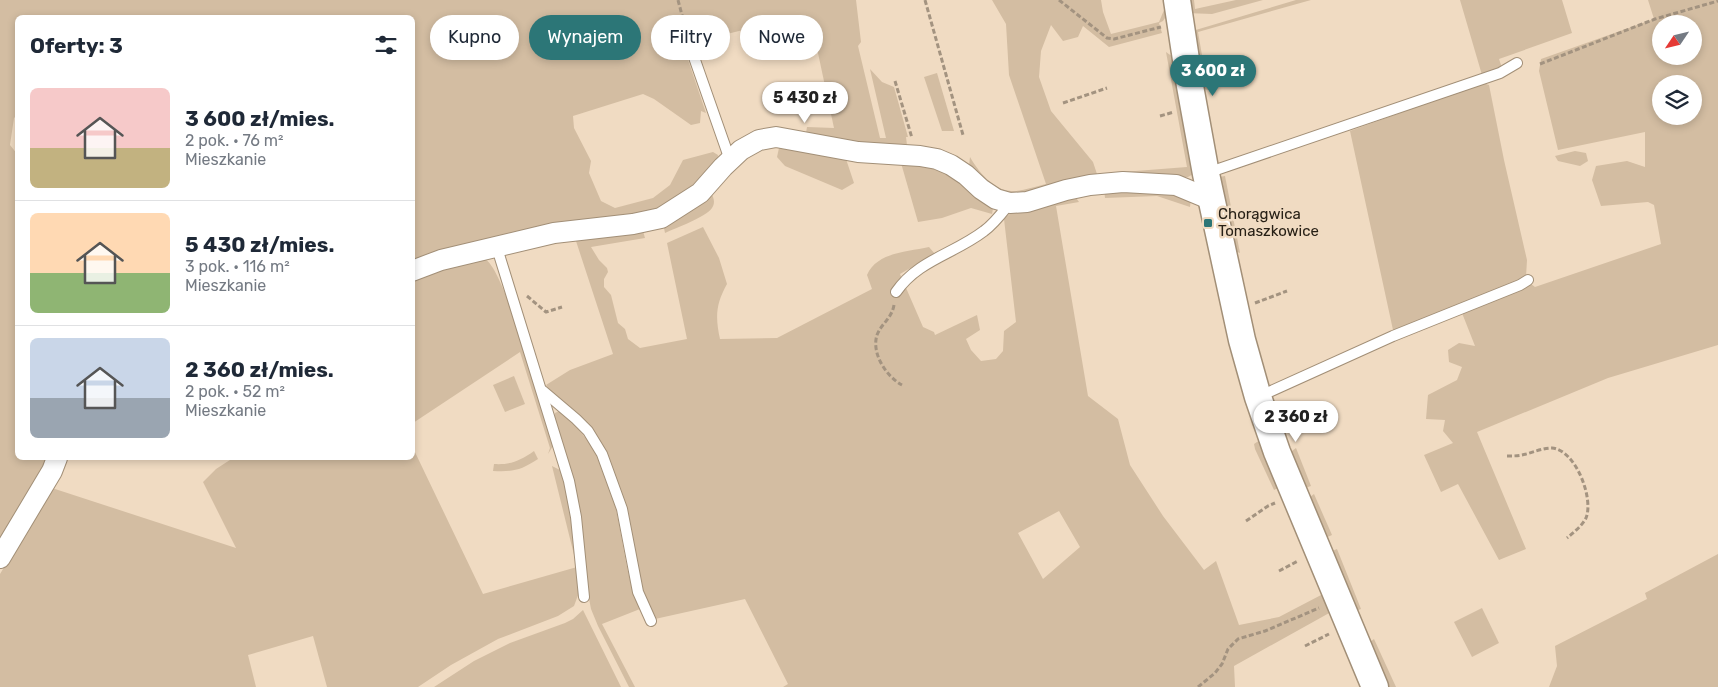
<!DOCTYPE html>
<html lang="pl">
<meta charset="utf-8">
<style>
body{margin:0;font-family:Rubik,sans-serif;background:#f2f2f3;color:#1f2937;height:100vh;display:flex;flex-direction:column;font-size:19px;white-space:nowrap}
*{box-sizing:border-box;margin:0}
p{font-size:16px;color:#747a83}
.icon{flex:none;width:28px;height:28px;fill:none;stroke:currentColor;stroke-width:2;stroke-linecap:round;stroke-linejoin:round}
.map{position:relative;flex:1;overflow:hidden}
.side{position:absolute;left:15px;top:15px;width:400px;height:445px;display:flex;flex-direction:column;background:#fff;border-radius:8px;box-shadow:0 2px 8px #0003}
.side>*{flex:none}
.guide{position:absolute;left:430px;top:15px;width:475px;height:45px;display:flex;gap:10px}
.needle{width:32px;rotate:235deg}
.tools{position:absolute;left:1652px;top:15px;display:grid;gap:10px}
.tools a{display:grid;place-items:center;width:50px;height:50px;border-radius:50%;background:#fff;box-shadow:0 2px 8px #0003;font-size:25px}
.price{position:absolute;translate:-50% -42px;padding:0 11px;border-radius:18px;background:#fff;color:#222;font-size:16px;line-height:32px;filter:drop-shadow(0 1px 2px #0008)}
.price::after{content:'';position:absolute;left:50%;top:30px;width:15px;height:11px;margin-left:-8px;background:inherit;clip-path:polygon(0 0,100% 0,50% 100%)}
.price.active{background:#2c7677;color:#fff}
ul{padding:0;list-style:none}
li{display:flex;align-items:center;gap:15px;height:125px;padding:0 15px}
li+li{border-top:1px solid #e0e1e3}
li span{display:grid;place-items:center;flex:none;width:140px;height:100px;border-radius:8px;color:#555}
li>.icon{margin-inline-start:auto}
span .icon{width:60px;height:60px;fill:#fffc;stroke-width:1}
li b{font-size:21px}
h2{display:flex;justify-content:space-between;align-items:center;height:60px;padding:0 15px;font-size:21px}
.chip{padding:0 18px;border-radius:22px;background:#fff;box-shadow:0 2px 8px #0003;font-size:18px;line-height:45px}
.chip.active{background:#2c7677;color:#fff}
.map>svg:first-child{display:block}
.green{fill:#d3bda2;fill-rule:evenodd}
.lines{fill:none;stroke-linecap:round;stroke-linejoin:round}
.service-casing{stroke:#a28f77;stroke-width:12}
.minor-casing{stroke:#a28f77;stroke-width:22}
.tertiary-casing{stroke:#a28f77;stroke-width:29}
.path{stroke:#a39380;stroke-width:3;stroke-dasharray:5 2.5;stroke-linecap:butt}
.service{stroke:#fff;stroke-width:10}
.minor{stroke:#fff;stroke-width:20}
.tertiary{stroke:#fff;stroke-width:26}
.poi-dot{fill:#2c7677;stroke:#f0dbc2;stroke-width:2}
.labels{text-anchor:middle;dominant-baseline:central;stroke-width:5;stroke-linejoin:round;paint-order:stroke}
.poi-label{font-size:15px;fill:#272016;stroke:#f0dbc2;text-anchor:start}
</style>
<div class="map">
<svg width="1718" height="687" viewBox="0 0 1718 687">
<rect width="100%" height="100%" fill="#f0dbc2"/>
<g class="green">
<polygon points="0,0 856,0 861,42 858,46 880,138 886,138 870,69 882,82 894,87 908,137 906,137 907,145 905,148 863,146 806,133 807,127 834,128 812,25 751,28 683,45 706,113 701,111 700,123 691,125 654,99 643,94 573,116 574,128 591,161 589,173 601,201 615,208 653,198 670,185 683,160 713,152 718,155 717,164 681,199 661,211 493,239 413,259 412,18 18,18 17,115 14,118 10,145 18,155 18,458 48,458 38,479 0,542"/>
<path d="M992,0H1101L1103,12L1111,34L1159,22L1164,10V0H1168L1169,12L1163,21L1159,23L1162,33L1109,47L1083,26L1078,37L1063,41L1051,25L1041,51L1039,77L1051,111L1093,162L1097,174L1187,167L1166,52L1173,57L1195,173L1188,177H1136L1012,197L997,192L969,166L970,157C978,171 993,190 1011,191C1020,192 1037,186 1046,184L1009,75L1006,24Z"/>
<polygon points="1185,0 1194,0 1195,9 1236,0 1263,0 1212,14 1186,13"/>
<polygon points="1296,0 1311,0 1198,32 1208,90 1204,89 1189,32"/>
<polygon points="1460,0 1562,0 1572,33 1499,59 1502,68 1482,75"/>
<path d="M1648,0H1718V345L1608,378L1477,432L1526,549L1499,560L1458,484L1441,492L1424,455L1453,443L1443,431L1445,420L1426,419L1428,395L1457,380L1462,367L1449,362L1448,350L1459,343L1475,346L1462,313L1523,289L1531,284L1535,287L1661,244L1654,205L1648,202L1601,206L1592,180L1596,166L1627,161L1645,167V132L1558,150L1539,71L1541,59L1654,19ZM1661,24H1694V56H1661ZM1661,84H1694V116H1661Z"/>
<polygon points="937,73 954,131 942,131 924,77"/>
<polygon points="1483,83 1489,85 1504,160 1527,260 1526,277 1519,282 1393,330 1350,131"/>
<polygon points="779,148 846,159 854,183 842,190 785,166 777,157"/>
<polygon points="1575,151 1586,153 1588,161 1580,166 1558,161 1555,156"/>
<polygon points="901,163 930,163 994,203 992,214 971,208 942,218 918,222"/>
<polygon points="1225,176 1240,253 1232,250 1219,177"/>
<polygon points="1104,189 1167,191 1191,199 1190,207 1157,196 1105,198"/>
<path d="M711,192C713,197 716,202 712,208C706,217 676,228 665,233L664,228L690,211Z"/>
<path d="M1074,195L1079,202L1056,206L1088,396L1118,419L1130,465L1163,516L1204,570L1216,561L1239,625L1279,617L1323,594L1331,612L1234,666L1235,687H783L788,684L745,599L655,619L640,582L629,516L608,455L593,430L580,416L552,393L546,385L570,370L613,354L575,238L643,231L645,238L591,247L599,260L607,268L608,272L604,279V287L611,295L618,323L625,329L628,339L640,348L687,339L667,243L703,227L719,258L727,284C716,304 715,316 720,339L777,338L872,289L867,275C877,252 907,252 929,247L935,254L900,274L923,327L934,332L935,335L977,315L980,330L966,339L971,350L981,361L996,359L1003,351L1004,331L1016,322L1004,219L1013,211ZM1059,511L1080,547L1043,579L1018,533Z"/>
<path d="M478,259C481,259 483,259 486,260C505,271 544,412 552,439L553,446L548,454L550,448L520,352L413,423V276Z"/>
<polygon points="514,376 525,404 505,412 493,385"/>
<path d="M559,411C618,459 614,513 630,580C632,590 636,600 640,609L602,624L635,687H629L598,626L591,609L554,418L555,413Z"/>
<polygon points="1260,440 1280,487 1274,490 1255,449 1254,444"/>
<polygon points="413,448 483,594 577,567 552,466 562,471 572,520 580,590 574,606 558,616 498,639 451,665 418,687 327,687 313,636 248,655 256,687 0,687 0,574 52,488 236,548 203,482 216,469 233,458 412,458"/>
<polygon points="1296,448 1311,486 1305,488 1288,454"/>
<path d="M534,451L538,459C521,470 514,472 493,471L494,464C510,465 520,461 534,451Z"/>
<polygon points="1314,494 1332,535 1321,540 1310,497"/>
<polygon points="1337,549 1361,609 1350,613 1330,552"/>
<polygon points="1718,554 1718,687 1549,687 1557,666 1555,646 1647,599 1645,593"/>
<polygon points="1482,608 1499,643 1472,657 1454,622"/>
<polygon points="583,610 621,687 434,687 474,661 510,643 565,623 573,619"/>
<polygon points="1374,639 1396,687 1383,687 1365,646"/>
</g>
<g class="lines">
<defs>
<g id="service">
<polyline points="689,43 730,160"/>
<polyline points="1207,173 1500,73 1517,63"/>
<polyline points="497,248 569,481 576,517 584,597"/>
<path d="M896,292C918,260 954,254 984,231C994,224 1002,213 1010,203"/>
<polyline points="543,391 576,419 588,431 602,454 622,509 638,592 651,621"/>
<polyline points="1258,397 1393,336 1520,285 1528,280"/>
</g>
<g id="minor">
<polyline points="412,271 441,260 554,233 633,224 661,218 700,193 723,167 741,150 759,140 776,137 858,152 920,156 937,159 951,165 966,175 981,189 996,199 1010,203 1027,202 1066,190 1090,185 1123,182 1176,185 1212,200"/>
<polyline points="0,558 52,471 57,458"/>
</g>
<polyline id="tertiary" points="1177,0 1190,86 1206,174 1242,340 1258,397 1277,452 1375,687"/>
</defs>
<use href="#service" class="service-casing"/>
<use href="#minor" class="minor-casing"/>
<use href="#tertiary" class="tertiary-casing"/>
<g class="path">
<polyline points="678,0 686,30"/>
<polyline points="925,0 963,135"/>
<polyline points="1059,0 1107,38 1114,39 1161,27"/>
<polyline points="1540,64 1655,19 1718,1"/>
<polyline points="895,81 912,138"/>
<polyline points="1063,103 1107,88"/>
<polyline points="1160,116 1174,112"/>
<polyline points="527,296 546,312 562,307"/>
<polyline points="1255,303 1287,291"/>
<path d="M894,305C892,318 881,324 877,335C871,354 887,377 902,385"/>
<path d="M1507,456C1512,456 1517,456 1522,455C1532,453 1542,448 1552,448C1576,450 1594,499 1586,518C1582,526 1574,532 1567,538"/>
<polyline points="1246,521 1268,506 1275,503"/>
<polyline points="1279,571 1298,561"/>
<polyline points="1305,646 1329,634"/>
<polyline points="1198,687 1215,673 1222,664 1228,649 1238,639 1265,631 1319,608"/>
</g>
<use href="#service" class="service"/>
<use href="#minor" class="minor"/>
<use href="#tertiary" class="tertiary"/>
</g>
<rect class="poi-dot" x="1203" y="218" width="10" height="10" rx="2.5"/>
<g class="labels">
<g class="poi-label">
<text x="1218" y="214">Chorągwica<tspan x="1218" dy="17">Tomaszkowice</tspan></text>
</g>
</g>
</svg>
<div class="tools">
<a><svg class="needle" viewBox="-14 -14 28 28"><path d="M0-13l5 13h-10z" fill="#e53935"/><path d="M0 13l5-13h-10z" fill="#747a83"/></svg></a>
<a><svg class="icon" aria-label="layers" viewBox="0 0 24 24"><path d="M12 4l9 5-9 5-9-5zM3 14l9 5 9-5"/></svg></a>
</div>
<b class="price active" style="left:1213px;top:97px">3 600 zł</b>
<b class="price" style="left:805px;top:124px">5 430 zł</b>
<b class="price" style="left:1296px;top:443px">2 360 zł</b>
<div class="guide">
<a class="chip">Kupno</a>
<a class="chip active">Wynajem</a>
<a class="chip">Filtry</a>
<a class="chip">Nowe</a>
</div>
<section class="side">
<h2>Oferty: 3<svg class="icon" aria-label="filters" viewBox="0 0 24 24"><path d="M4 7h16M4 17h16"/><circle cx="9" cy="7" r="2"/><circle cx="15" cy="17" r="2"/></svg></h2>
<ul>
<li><span style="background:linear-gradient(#f6c9c9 60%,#c2b280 0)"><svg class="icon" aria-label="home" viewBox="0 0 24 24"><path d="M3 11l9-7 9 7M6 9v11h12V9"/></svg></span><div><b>3 600 zł/mies.</b><p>2 pok. · 76 m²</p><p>Mieszkanie</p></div></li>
<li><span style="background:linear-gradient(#ffd9b3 60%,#8fb573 0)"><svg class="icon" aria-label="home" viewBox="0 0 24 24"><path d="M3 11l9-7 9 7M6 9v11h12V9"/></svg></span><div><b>5 430 zł/mies.</b><p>3 pok. · 116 m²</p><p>Mieszkanie</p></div></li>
<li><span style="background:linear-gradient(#c9d6e8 60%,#9aa5b1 0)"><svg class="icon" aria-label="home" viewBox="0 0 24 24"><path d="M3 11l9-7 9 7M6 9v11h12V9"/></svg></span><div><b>2 360 zł/mies.</b><p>2 pok. · 52 m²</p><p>Mieszkanie</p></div></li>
</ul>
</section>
</div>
